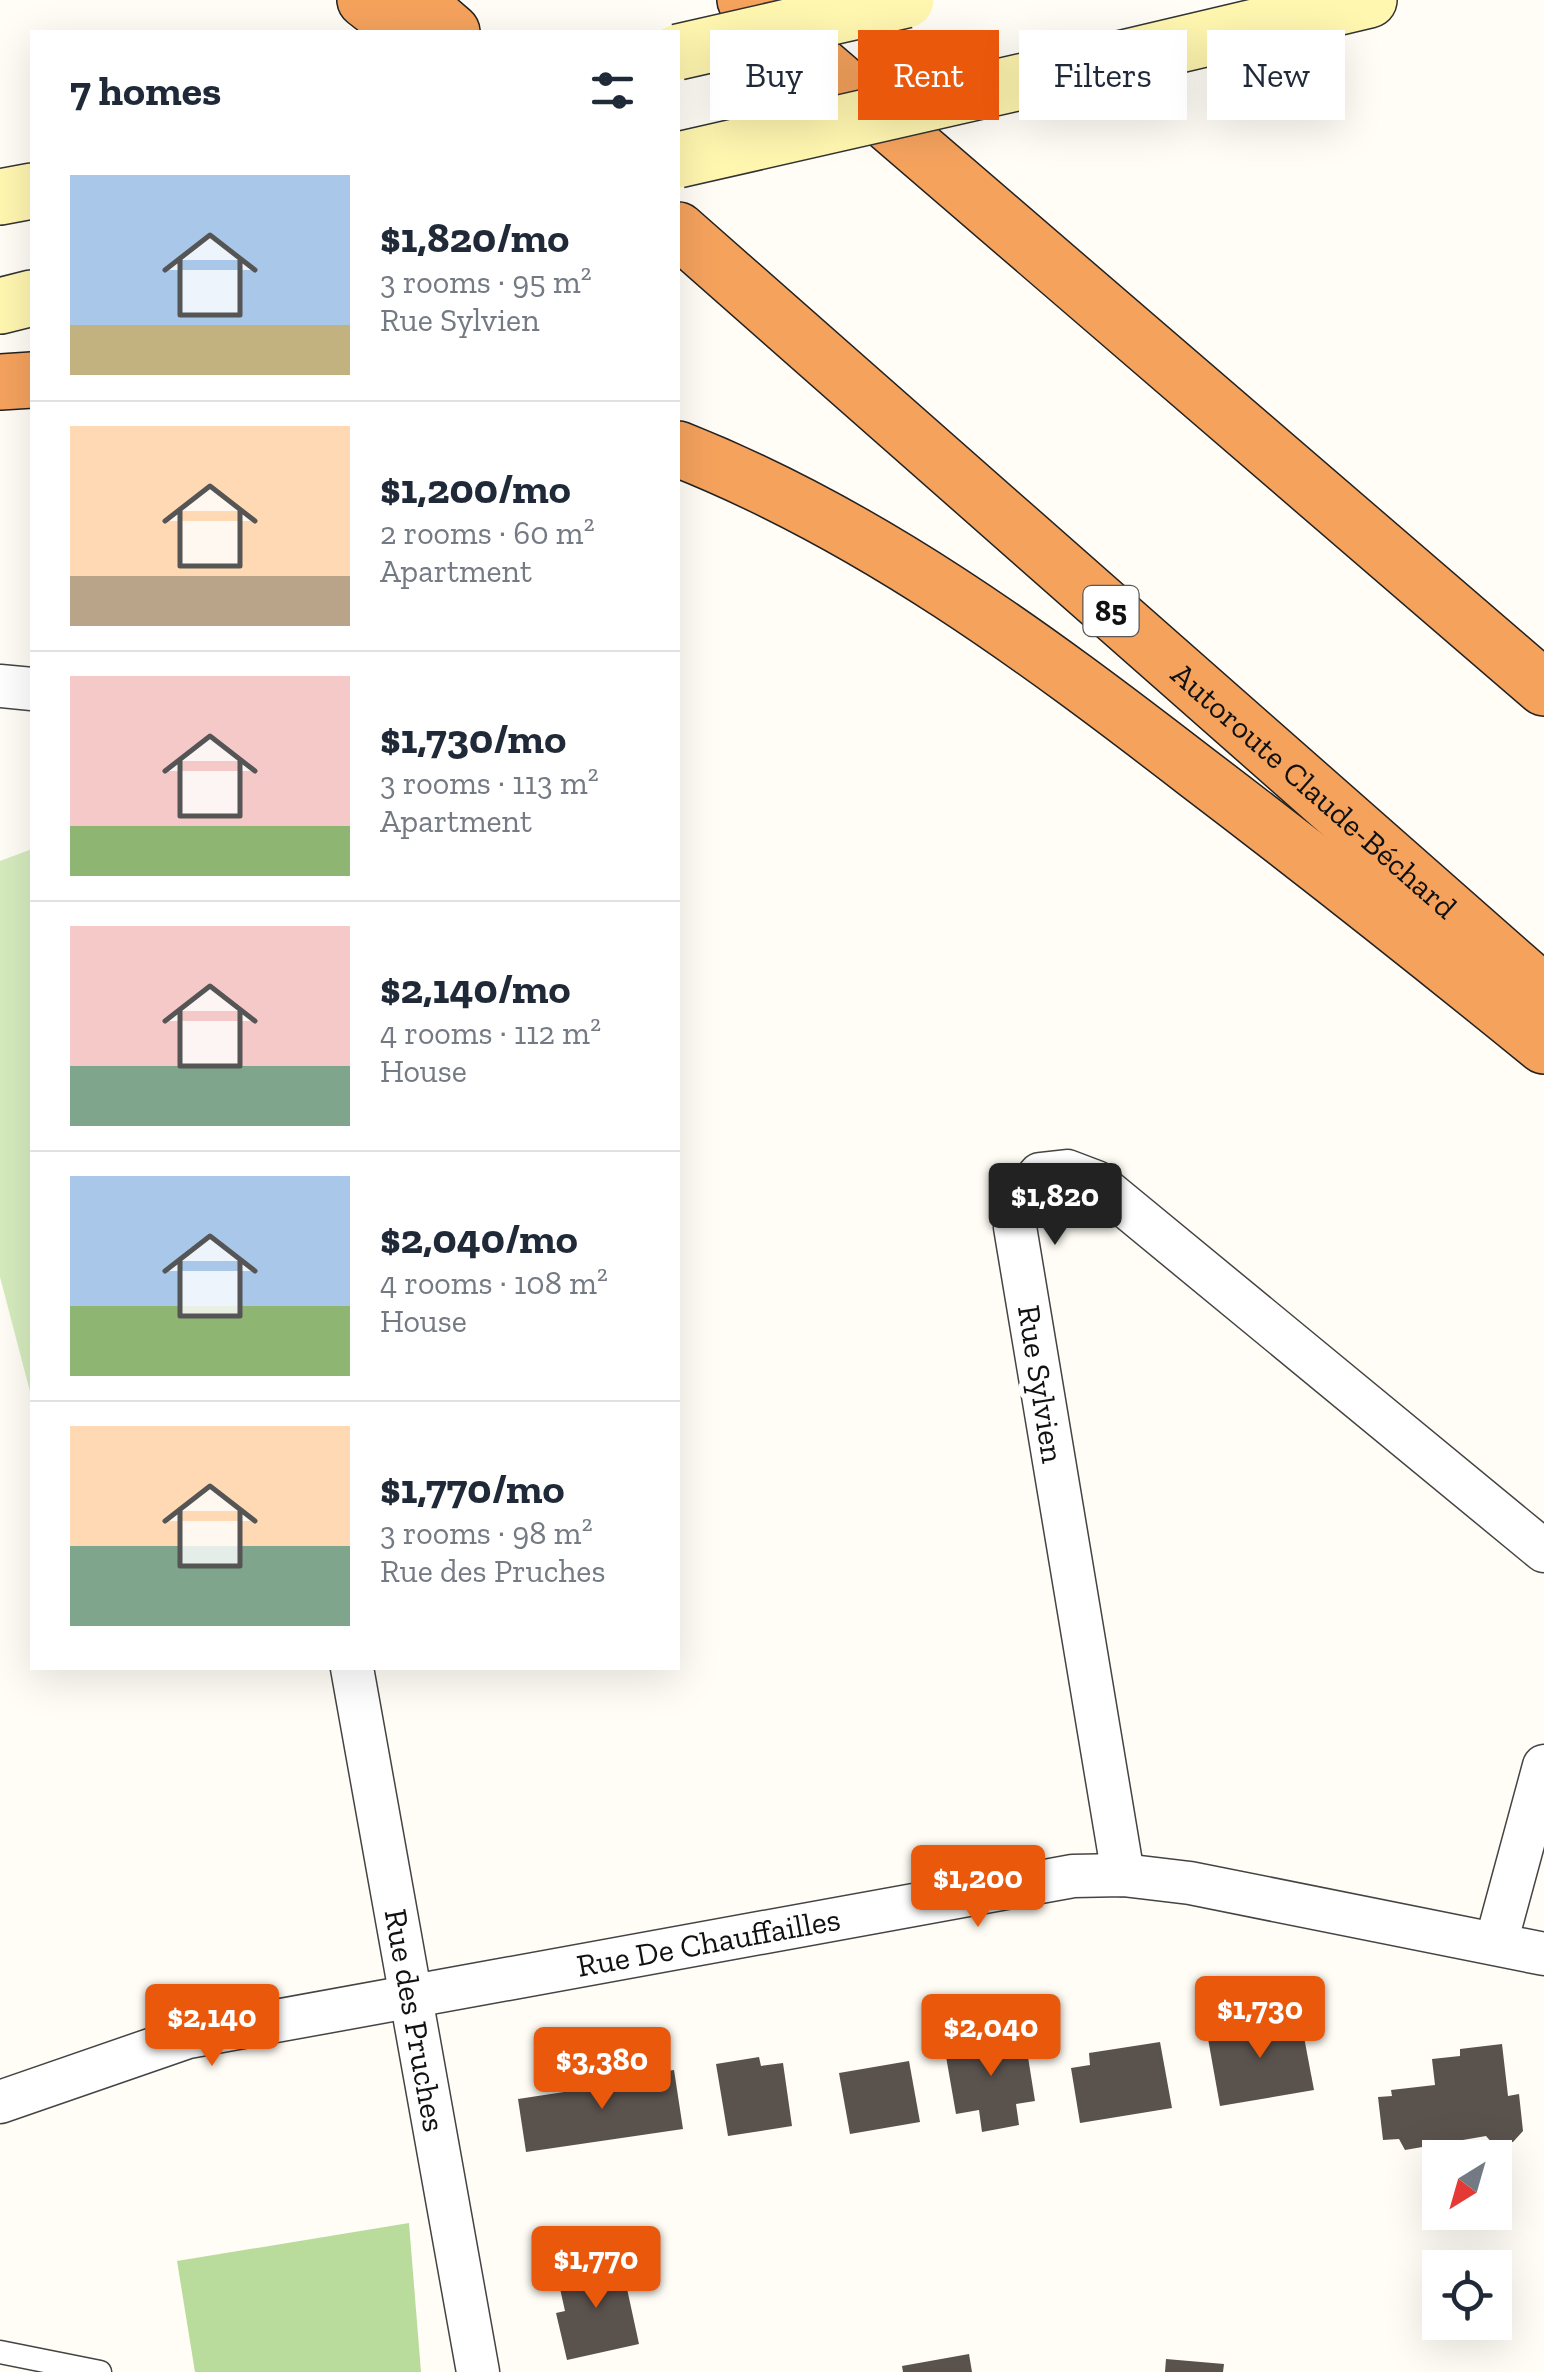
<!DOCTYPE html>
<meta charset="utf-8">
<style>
body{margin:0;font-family:"Zilla Slab",serif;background:#f2f2f3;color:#1f2937;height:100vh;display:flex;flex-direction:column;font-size:38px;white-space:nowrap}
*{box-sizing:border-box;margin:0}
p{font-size:32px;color:#747a83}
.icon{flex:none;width:55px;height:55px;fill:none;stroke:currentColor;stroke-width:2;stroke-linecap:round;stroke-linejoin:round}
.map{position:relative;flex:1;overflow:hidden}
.panel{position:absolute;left:30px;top:30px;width:650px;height:1640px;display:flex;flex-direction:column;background:#fff;border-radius:0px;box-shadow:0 10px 40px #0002}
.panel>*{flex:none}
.guide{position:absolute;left:710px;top:30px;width:682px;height:90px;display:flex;gap:20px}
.needle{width:65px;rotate:217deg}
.buttons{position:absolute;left:1422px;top:2140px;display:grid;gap:20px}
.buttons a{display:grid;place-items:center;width:90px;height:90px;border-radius:0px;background:#fff;box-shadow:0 10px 40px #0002;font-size:50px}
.price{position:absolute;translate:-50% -85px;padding:0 22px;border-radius:10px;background:#ea580c;color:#fff;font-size:32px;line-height:65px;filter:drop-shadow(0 2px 5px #0008)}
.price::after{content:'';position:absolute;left:50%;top:60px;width:30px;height:22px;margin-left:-15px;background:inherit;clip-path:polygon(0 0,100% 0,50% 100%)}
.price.active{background:#222;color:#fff}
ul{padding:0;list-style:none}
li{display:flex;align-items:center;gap:30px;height:250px;padding:0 40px}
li+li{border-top:2px solid #e0e1e3}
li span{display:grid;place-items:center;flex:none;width:280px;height:200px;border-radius:0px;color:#555}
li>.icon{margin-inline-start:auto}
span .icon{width:120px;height:120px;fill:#fffc;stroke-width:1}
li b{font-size:42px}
h2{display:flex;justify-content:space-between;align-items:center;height:120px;padding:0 40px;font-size:42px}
.tag{padding:0 35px;border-radius:0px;background:#fff;box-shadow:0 10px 40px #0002;font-size:35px;line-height:90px}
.tag.active{background:#ea580c;color:#fff}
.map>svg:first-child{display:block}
.green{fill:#d5ebbd}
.forest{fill:#b9dc9c}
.building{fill:#5a524d}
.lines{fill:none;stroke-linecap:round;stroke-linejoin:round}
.lane-casing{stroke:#444;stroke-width:25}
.street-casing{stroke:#444;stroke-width:45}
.secondary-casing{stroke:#333;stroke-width:58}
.highway-casing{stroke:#222;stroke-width:58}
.lane{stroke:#fff;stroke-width:22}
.street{stroke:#fff;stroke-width:42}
.secondary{stroke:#fff6b0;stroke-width:55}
.highway{stroke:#f5a25d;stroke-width:55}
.secondary-bridge-casing{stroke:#333;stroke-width:58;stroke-linecap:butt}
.secondary-bridge{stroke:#fff6b0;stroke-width:55}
.labels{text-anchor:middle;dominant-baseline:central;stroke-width:10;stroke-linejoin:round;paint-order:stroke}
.shield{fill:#fff;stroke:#585858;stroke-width:2.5}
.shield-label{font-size:30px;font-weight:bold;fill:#111}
.street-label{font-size:32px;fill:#111;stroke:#fff}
</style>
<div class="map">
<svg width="1544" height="2372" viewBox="0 0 1544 2372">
<rect width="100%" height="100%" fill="#fffdf5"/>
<polygon class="green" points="32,849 32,1399 0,1277 0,861"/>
<polygon class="forest" points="409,2223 421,2372 195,2372 177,2261"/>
<g class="building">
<polygon points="1300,2016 1314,2090 1220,2106 1207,2033"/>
<polygon points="1024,2032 1035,2101 1016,2104 1019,2125 982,2132 979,2110 956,2114 944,2045"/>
<polygon points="1160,2042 1172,2108 1080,2123 1071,2068 1090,2065 1089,2053"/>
<polygon points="1502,2044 1508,2096 1519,2094 1523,2131 1513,2142 1493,2144 1486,2136 1405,2150 1399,2139 1383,2140 1378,2097 1392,2096 1391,2090 1435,2085 1432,2059 1460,2056 1460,2049"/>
<polygon points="759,2057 761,2066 783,2063 792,2126 728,2136 716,2064"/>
<polygon points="909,2061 920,2122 850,2134 839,2073"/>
<polygon points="674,2070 683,2129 526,2152 518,2099 577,2090 576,2085"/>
<polygon points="621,2261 639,2344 567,2360 556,2313 565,2311 557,2275"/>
<polygon points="969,2354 972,2372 903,2372 902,2366"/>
<polygon points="1166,2359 1224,2364 1223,2372 1165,2372"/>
</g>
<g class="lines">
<defs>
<polyline id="lane" points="0,2352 100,2372"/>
<g id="street">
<polyline points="0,686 32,689"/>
<path id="s1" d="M352,1668L478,2372"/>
<polyline points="1123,1875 1015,1227 1023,1194 1040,1174 1067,1171 1096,1182 1544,1551"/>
<polyline points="1496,1943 1544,1766"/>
<path id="s2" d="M0,2102L188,2037L1073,1876L1123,1875L1190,1883L1544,1954"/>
</g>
<g id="secondary">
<polyline points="1060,73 1369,0"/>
<polyline points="0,197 32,191"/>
<polyline points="0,306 32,298"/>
</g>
<g id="highway">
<polyline points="365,0 406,32"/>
<polyline points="415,0 452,32"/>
<polyline points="745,0 1544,688"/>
<path id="s3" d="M678,230L1544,993"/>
<polyline points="0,382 32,380"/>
<path d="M678,449C870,525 1035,647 1198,773C1315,862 1430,953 1544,1046"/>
</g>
</defs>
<use href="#lane" class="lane-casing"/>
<use href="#street" class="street-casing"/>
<use href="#secondary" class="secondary-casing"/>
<use href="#highway" class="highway-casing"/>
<use href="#lane" class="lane"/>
<use href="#street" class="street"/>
<use href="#secondary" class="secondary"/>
<use href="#highway" class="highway"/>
<defs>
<g id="secondary-bridge">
<polyline points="678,52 906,0"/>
<polyline points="678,160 1060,73"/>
</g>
</defs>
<use href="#secondary-bridge" class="secondary-bridge-casing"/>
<use href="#secondary-bridge" class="secondary-bridge"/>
</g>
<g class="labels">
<rect class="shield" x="1083.5" y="586" width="55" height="50" rx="8"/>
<g class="shield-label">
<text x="1111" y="611">85</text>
</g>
<g class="street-label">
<text stroke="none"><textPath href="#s3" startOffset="848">Autoroute Claude-Béchard</textPath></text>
<text transform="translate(1041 1384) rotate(81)">Rue Sylvien</text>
<text stroke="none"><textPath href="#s2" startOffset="728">Rue De Chauffailles</textPath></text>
<text stroke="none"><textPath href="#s1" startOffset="358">Rue des Pruches</textPath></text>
</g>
</g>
</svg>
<div class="buttons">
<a><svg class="needle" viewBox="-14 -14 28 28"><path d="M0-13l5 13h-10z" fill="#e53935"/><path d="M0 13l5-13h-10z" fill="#747a83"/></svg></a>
<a><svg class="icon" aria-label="locate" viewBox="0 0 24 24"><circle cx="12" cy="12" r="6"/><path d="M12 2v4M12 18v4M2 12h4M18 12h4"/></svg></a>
</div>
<b class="price active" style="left:1055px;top:1248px">$1,820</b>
<b class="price" style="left:978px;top:1930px">$1,200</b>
<b class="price" style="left:1260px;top:2061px">$1,730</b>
<b class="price" style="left:212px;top:2069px">$2,140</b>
<b class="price" style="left:991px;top:2079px">$2,040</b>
<b class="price" style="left:602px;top:2112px">$3,380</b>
<b class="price" style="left:596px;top:2311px">$1,770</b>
<div class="guide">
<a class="tag">Buy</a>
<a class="tag active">Rent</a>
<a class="tag">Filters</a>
<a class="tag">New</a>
</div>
<section class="panel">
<h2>7 homes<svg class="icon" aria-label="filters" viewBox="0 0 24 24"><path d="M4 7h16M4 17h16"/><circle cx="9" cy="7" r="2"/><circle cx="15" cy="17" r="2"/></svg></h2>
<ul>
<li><span style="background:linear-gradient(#a9c7e8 75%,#c2b280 0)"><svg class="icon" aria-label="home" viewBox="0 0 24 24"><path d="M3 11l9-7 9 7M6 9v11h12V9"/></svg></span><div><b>$1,820/mo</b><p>3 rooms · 95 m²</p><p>Rue Sylvien</p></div></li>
<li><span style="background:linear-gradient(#ffd9b3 75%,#b9a48a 0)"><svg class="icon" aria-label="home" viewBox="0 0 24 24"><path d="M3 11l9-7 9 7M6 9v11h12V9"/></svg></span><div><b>$1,200/mo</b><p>2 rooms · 60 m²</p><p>Apartment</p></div></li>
<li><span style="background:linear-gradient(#f6c9c9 75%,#8fb573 0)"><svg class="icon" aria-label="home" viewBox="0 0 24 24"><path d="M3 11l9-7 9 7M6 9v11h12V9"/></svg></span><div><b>$1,730/mo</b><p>3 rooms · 113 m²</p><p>Apartment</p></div></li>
<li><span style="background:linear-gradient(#f6c9c9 70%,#7fa58c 0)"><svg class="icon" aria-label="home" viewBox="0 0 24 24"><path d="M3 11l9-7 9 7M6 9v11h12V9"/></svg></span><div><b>$2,140/mo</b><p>4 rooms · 112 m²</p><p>House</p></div></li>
<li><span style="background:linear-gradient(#a9c7e8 65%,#8fb573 0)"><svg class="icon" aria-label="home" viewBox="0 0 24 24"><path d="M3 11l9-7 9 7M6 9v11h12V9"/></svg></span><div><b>$2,040/mo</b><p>4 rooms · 108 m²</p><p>House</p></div></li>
<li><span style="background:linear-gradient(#ffd9b3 60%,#7fa58c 0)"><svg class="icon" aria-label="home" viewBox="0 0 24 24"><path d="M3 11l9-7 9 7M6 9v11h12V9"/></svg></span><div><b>$1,770/mo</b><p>3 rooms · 98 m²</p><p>Rue des Pruches</p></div></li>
</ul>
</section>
</div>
